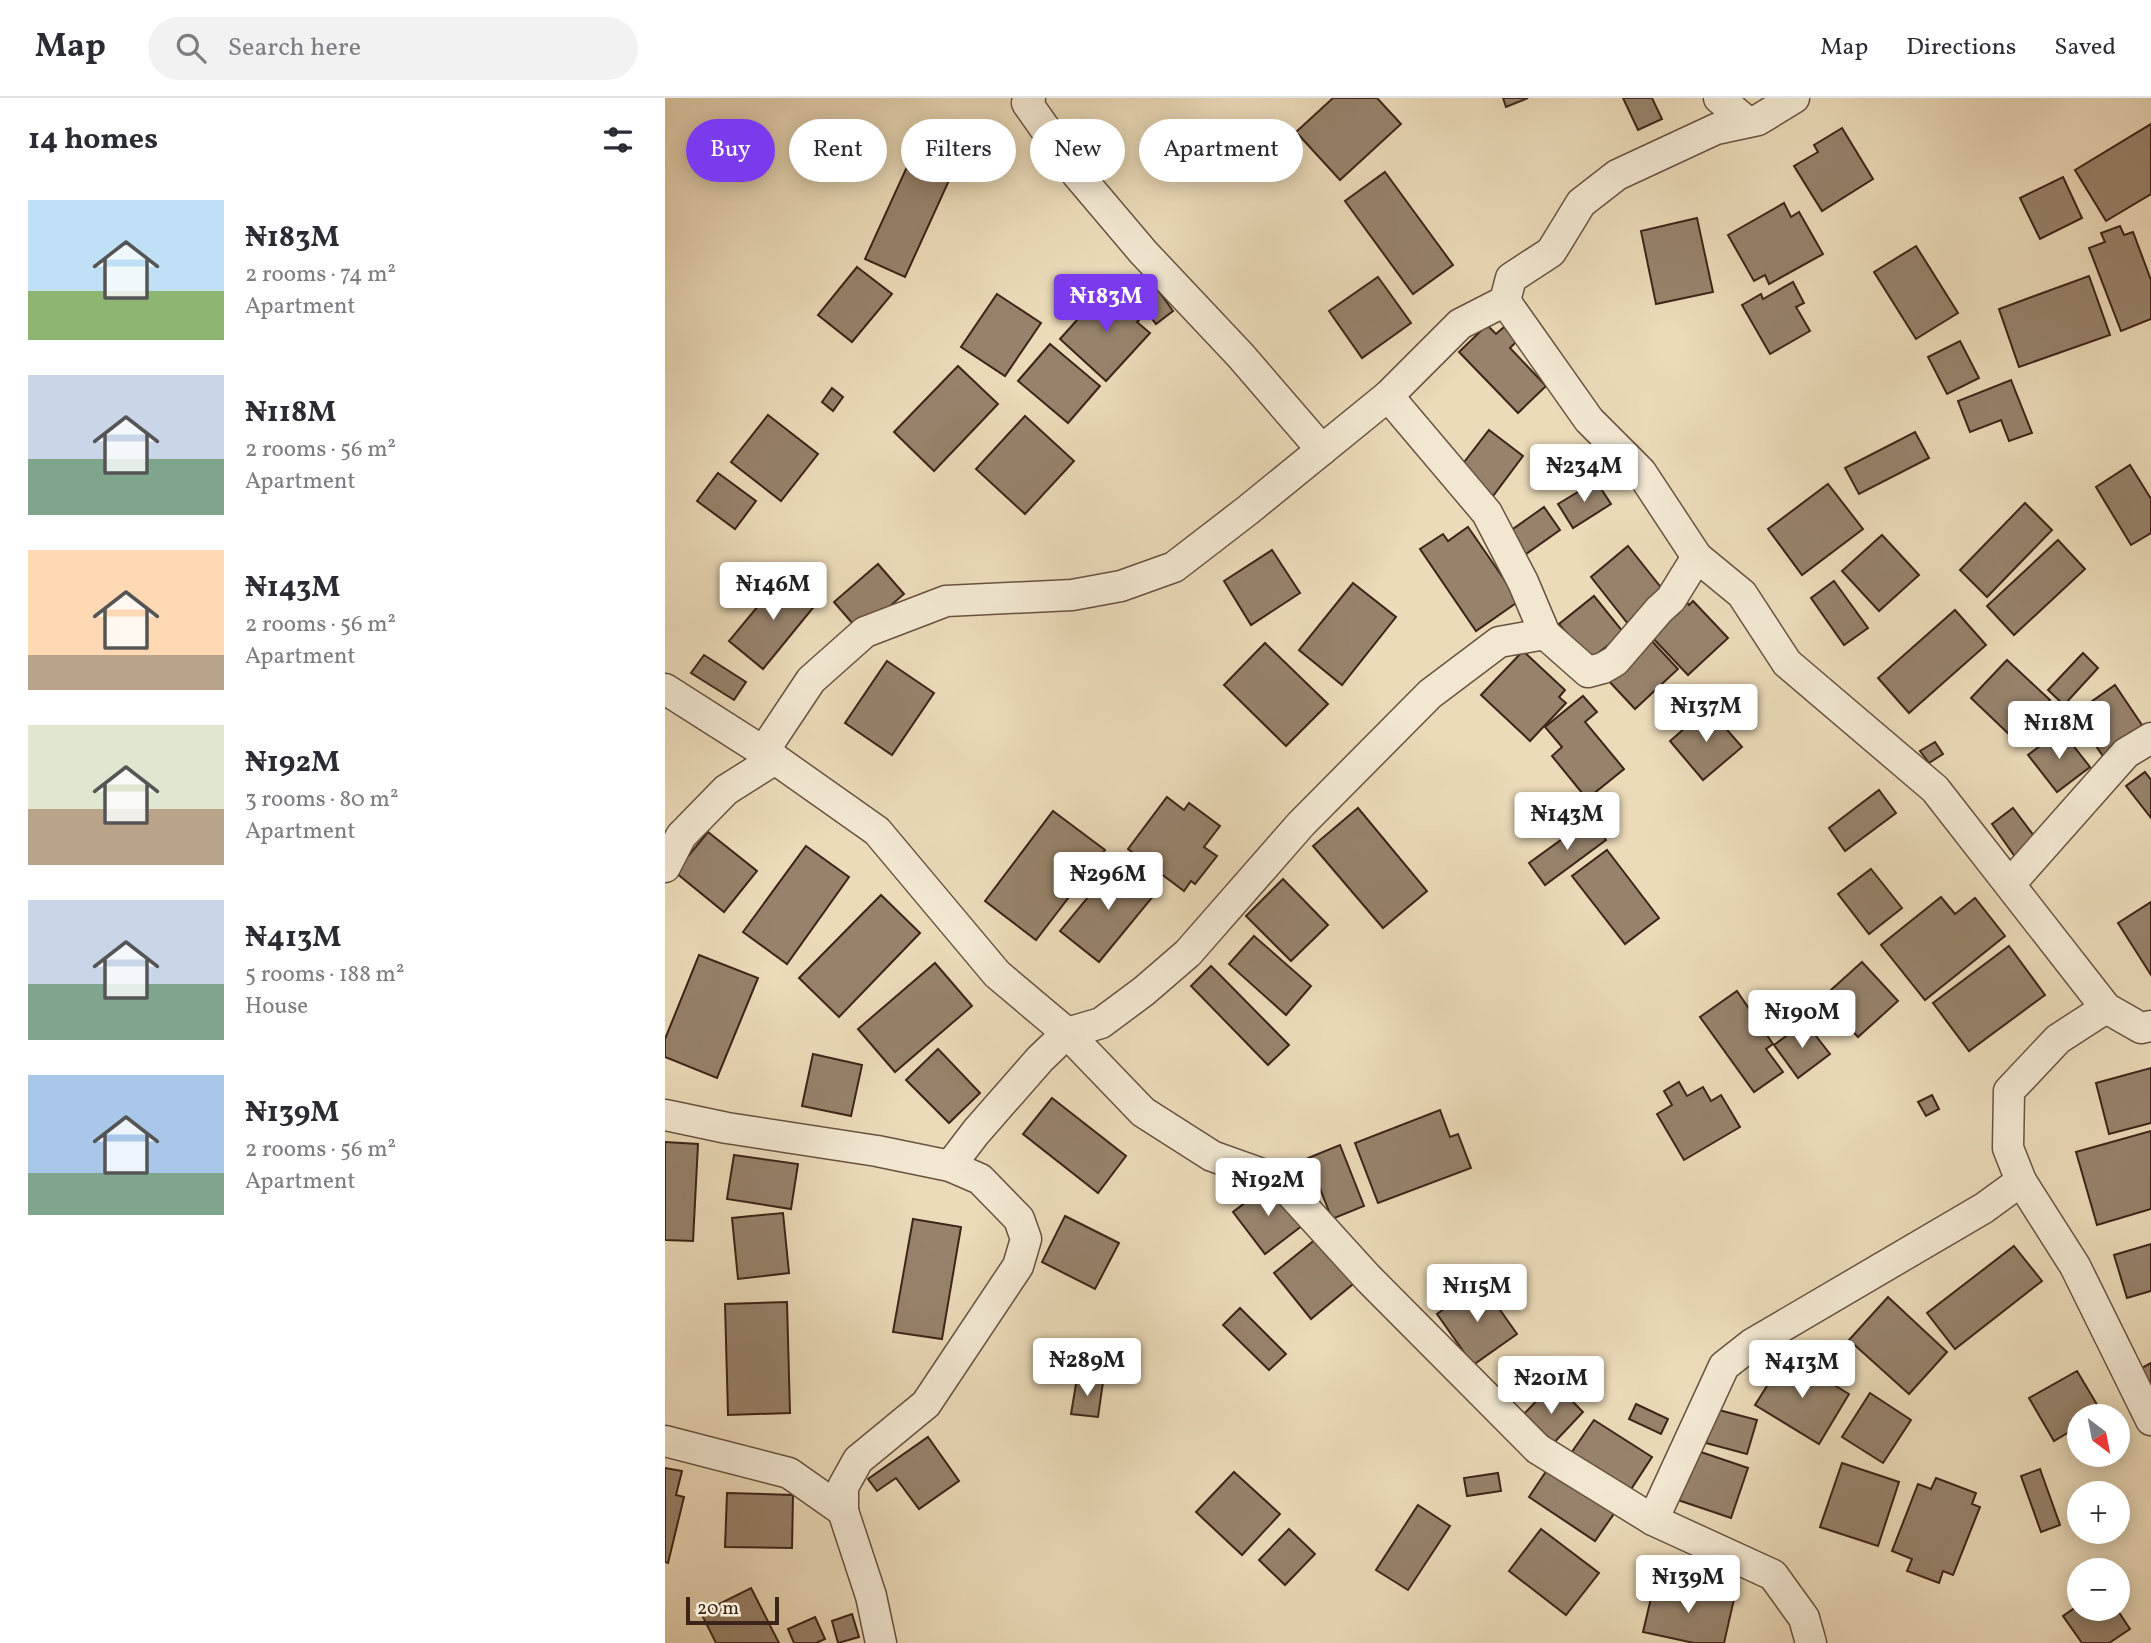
<!DOCTYPE html>
<meta charset="utf-8">
<style>
body{margin:0;font-family:Vollkorn,serif;background:#f2f2f3;color:#2b2b33;height:100vh;display:flex;flex-direction:column;font-size:26px;white-space:nowrap}
*{box-sizing:border-box;margin:0}
p{font-size:23px;color:#7c7c81}
.icon{flex:none;width:38px;height:38px;fill:none;stroke:currentColor;stroke-width:2;stroke-linecap:round;stroke-linejoin:round}
.map{position:relative;flex:1;overflow:hidden}
.details{display:flex;flex-direction:column;background:#fff;width:665px}
.details>*{flex:none}
.top-card{position:absolute;left:21px;top:21px;width:665px;height:63px;display:flex;gap:14px}
.needle{width:46px;rotate:148deg}
.controls{position:absolute;left:1402px;top:1306px;display:grid;gap:14px}
.controls a{display:grid;place-items:center;width:63px;height:63px;border-radius:50%;background:#fff;box-shadow:0 4px 18px #0003;font-size:35px}
.scale{position:absolute;left:21px;bottom:18px;width:93px;box-sizing:border-box;padding-left:7px;border:4px solid #3d2418;border-top:0;font-size:19px;line-height:24px;white-space:nowrap;color:#3d2418;-webkit-text-stroke:5px #f2e8d2;paint-order:stroke}
.price{position:absolute;translate:-50% -60px;padding:0 16px;border-radius:7px;background:#fff;color:#222;font-size:23px;line-height:46px;filter:drop-shadow(0 2px 4px #0008)}
.price::after{content:'';position:absolute;left:50%;top:42px;width:21px;height:16px;margin-left:-10px;background:inherit;clip-path:polygon(0 0,100% 0,50% 100%)}
.price.current{background:#7c3aed;color:#fff}
ul{padding:0;list-style:none}
li{display:flex;align-items:center;gap:21px;height:175px;padding:0 28px}
li span{display:grid;place-items:center;flex:none;width:196px;height:140px;border-radius:0px;color:#555}
li>.icon{margin-inline-start:auto}
span .icon{width:84px;height:84px;fill:#fffc;stroke-width:1}
li b{font-size:30px}
h2{display:flex;justify-content:space-between;align-items:center;height:84px;padding:0 28px;font-size:30px}
.tag{padding:0 24px;border-radius:32px;background:#fff;box-shadow:0 4px 18px #0003;font-size:24px;line-height:63px}
.tag.current{background:#7c3aed;color:#fff}
header{display:flex;align-items:center;gap:42px;box-sizing:border-box;height:98px;padding:0 35px;background:#fff;border-bottom:2px solid #e1e1e2}
header strong{font-size:33px}
nav{display:flex;gap:38px;margin-inline-start:auto;font-size:24px}
.search{width:490px;height:63px;background:#f2f2f3;display:flex;align-items:center;gap:18px;box-sizing:border-box;padding:0 24px;border-radius:38px;color:#7c7c81;font-size:26px}
main{display:flex;flex:1;min-height:0}
.map>svg:first-child{display:block}
.building{fill:#97836c;stroke:#3d2418;stroke-width:2}
.lines{fill:none;stroke-linecap:round;stroke-linejoin:round}
.street-casing{stroke:#685240;stroke-width:33}
.street{stroke:#f2e8d2;stroke-width:30}
</style>
<header>
<strong>Map</strong>
<div class="search"><svg class="icon" aria-label="search" viewBox="0 0 24 24"><circle cx="10" cy="10" r="6"/><path d="M15 15l6 6"/></svg>Search here</div>
<nav><a>Map</a><a>Directions</a><a>Saved</a></nav>
</header>
<main>
<section class="details">
<h2>14 homes<svg class="icon" aria-label="filters" viewBox="0 0 24 24"><path d="M4 7h16M4 17h16"/><circle cx="9" cy="7" r="2"/><circle cx="15" cy="17" r="2"/></svg></h2>
<ul>
<li><span style="background:linear-gradient(#bfe0f5 65%,#8fb573 0)"><svg class="icon" aria-label="home" viewBox="0 0 24 24"><path d="M3 11l9-7 9 7M6 9v11h12V9"/></svg></span><div><b>₦183M</b><p>2 rooms · 74 m²</p><p>Apartment</p></div></li>
<li><span style="background:linear-gradient(#c9d6e8 60%,#7fa58c 0)"><svg class="icon" aria-label="home" viewBox="0 0 24 24"><path d="M3 11l9-7 9 7M6 9v11h12V9"/></svg></span><div><b>₦118M</b><p>2 rooms · 56 m²</p><p>Apartment</p></div></li>
<li><span style="background:linear-gradient(#ffd9b3 75%,#b9a48a 0)"><svg class="icon" aria-label="home" viewBox="0 0 24 24"><path d="M3 11l9-7 9 7M6 9v11h12V9"/></svg></span><div><b>₦143M</b><p>2 rooms · 56 m²</p><p>Apartment</p></div></li>
<li><span style="background:linear-gradient(#dfe7d0 60%,#b9a48a 0)"><svg class="icon" aria-label="home" viewBox="0 0 24 24"><path d="M3 11l9-7 9 7M6 9v11h12V9"/></svg></span><div><b>₦192M</b><p>3 rooms · 80 m²</p><p>Apartment</p></div></li>
<li><span style="background:linear-gradient(#c9d6e8 60%,#7fa58c 0)"><svg class="icon" aria-label="home" viewBox="0 0 24 24"><path d="M3 11l9-7 9 7M6 9v11h12V9"/></svg></span><div><b>₦413M</b><p>5 rooms · 188 m²</p><p>House</p></div></li>
<li><span style="background:linear-gradient(#a9c7e8 70%,#7fa58c 0)"><svg class="icon" aria-label="home" viewBox="0 0 24 24"><path d="M3 11l9-7 9 7M6 9v11h12V9"/></svg></span><div><b>₦139M</b><p>2 rooms · 56 m²</p><p>Apartment</p></div></li>
</ul>
</section>
<div class="map">
<svg width="1486" height="1545" viewBox="0 0 1486 1545">
<rect width="100%" height="100%" fill="#ebdbb9"/>
<filter id="stains"><feTurbulence type="fractalNoise" baseFrequency=".00286" numOctaves="4"/><feColorMatrix values="0 0 0 0 .2 0 0 0 0 .09 0 0 0 0 .02 0 0 0 .5 -.17"/></filter>
<radialGradient id="worn" r=".72"><stop offset=".6" stop-color="#630" stop-opacity="0"/><stop offset="1" stop-color="#630" stop-opacity=".3"/></radialGradient>
<g class="building">
<polygon points="668,0 712,0 736,26 675,82 631,34"/>
<polygon points="838,0 863,0 841,9"/>
<polygon points="958,0 987,0 997,21 973,32"/>
<polygon points="1486,26 1486,96 1441,123 1410,72"/>
<polygon points="1177,30 1208,81 1157,113 1129,68 1153,54 1149,47"/>
<polygon points="246,60 286,78 240,179 200,161"/>
<polygon points="720,74 788,167 748,196 680,103"/>
<polygon points="1398,79 1417,120 1375,141 1355,100"/>
<polygon points="1119,105 1126,119 1134,114 1158,156 1104,186 1100,177 1089,183 1063,137"/>
<polygon points="1032,120 1048,194 991,206 976,133"/>
<polygon points="1455,128 1459,137 1468,134 1486,182 1486,221 1456,233 1424,150 1440,144 1436,135"/>
<polygon points="1251,148 1293,215 1251,241 1209,174"/>
<polygon points="192,169 227,196 187,244 153,217"/>
<polygon points="1424,178 1445,237 1354,269 1334,211"/>
<polygon points="713,179 746,225 697,260 664,213"/>
<polygon points="1128,184 1139,205 1131,209 1145,233 1105,256 1077,207 1096,196 1098,201"/>
<polygon points="493,192 508,213 491,226 475,205"/>
<polygon points="438,193 449,203 456,196 479,217 472,224 485,235 441,283 395,241"/>
<polygon points="332,196 376,225 340,278 296,249"/>
<polygon points="822,227 831,236 839,229 852,243 845,250 881,288 853,315 794,254"/>
<polygon points="1295,243 1314,280 1282,296 1263,259"/>
<polygon points="385,246 435,288 403,325 353,283"/>
<polygon points="293,268 333,306 269,373 229,334"/>
<polygon points="1346,282 1367,335 1344,343 1336,322 1305,334 1293,303"/>
<polygon points="167,290 178,299 168,313 157,304"/>
<polygon points="103,317 153,356 116,403 66,364"/>
<polygon points="360,318 409,363 360,416 311,371"/>
<polygon points="824,332 858,358 828,398 793,372"/>
<polygon points="1250,334 1264,360 1194,396 1180,370"/>
<polygon points="1465,367 1486,401 1486,435 1466,447 1431,389"/>
<polygon points="53,375 91,403 70,431 32,403"/>
<polygon points="931,383 946,406 908,430 893,406"/>
<polygon points="1163,386 1198,431 1137,477 1103,431"/>
<polygon points="1360,405 1387,432 1322,499 1295,472"/>
<polygon points="879,409 895,432 854,461 838,438"/>
<polygon points="803,429 854,503 811,533 755,451 778,436 783,443"/>
<polygon points="1217,437 1254,477 1214,513 1177,473"/>
<polygon points="1393,442 1420,471 1349,537 1322,508"/>
<polygon points="963,448 1002,497 964,527 926,479"/>
<polygon points="607,452 635,495 586,527 559,483"/>
<polygon points="213,466 239,496 195,534 169,504"/>
<polygon points="118,478 152,505 98,571 64,543"/>
<polygon points="1169,483 1203,530 1179,547 1146,500"/>
<polygon points="688,485 731,519 677,587 634,552"/>
<polygon points="929,498 959,535 924,562 894,526"/>
<polygon points="1019,501 1024,507 1028,503 1063,540 1023,577 983,535"/>
<polygon points="1290,512 1321,547 1244,615 1213,580"/>
<polygon points="984,540 1013,571 970,611 941,580"/>
<polygon points="600,545 663,606 621,648 559,587"/>
<polygon points="858,553 900,592 894,599 901,605 865,643 816,597"/>
<polygon points="1418,555 1433,570 1399,607 1383,592"/>
<polygon points="39,557 81,584 69,602 26,575"/>
<polygon points="1342,562 1385,602 1348,640 1306,600"/>
<polygon points="222,563 269,595 227,657 180,625"/>
<polygon points="1450,587 1481,633 1440,661 1409,616"/>
<polygon points="918,598 932,614 920,624 959,671 922,701 887,658 897,649 880,629"/>
<polygon points="1043,610 1077,649 1038,682 1005,643"/>
<polygon points="1396,632 1425,669 1392,694 1363,657"/>
<polygon points="1270,644 1278,656 1264,665 1255,653"/>
<polygon points="1480,674 1486,682 1486,720 1461,688"/>
<polygon points="1214,692 1231,715 1180,753 1164,730"/>
<polygon points="502,699 519,712 524,705 555,728 539,749 552,758 530,786 526,783 519,793 463,751"/>
<polygon points="693,710 762,793 718,830 648,748"/>
<polygon points="1348,710 1375,746 1353,763 1327,726"/>
<polygon points="388,713 440,752 371,842 320,803"/>
<polygon points="925,721 941,742 880,787 864,765"/>
<polygon points="43,734 92,773 59,814 10,774"/>
<polygon points="141,748 184,779 122,866 78,834"/>
<polygon points="942,752 994,820 960,846 907,778"/>
<polygon points="452,764 490,796 434,864 395,833"/>
<polygon points="1206,771 1237,810 1204,836 1173,796"/>
<polygon points="618,781 663,827 626,863 581,818"/>
<polygon points="216,797 255,835 174,919 134,880"/>
<polygon points="1276,799 1290,816 1310,800 1340,838 1260,902 1216,847"/>
<polygon points="1486,804 1486,877 1453,825"/>
<polygon points="589,838 646,888 621,917 564,866"/>
<polygon points="1344,848 1380,897 1304,953 1268,905"/>
<polygon points="34,857 93,880 52,980 0,959 0,941"/>
<polygon points="1197,864 1233,903 1193,939 1157,900"/>
<polygon points="270,865 307,908 230,974 193,931"/>
<polygon points="546,868 624,947 603,967 526,888"/>
<polygon points="1072,893 1108,946 1101,951 1118,974 1089,994 1035,919"/>
<polygon points="1140,924 1165,956 1133,980 1109,947"/>
<polygon points="273,951 315,995 284,1025 241,982"/>
<polygon points="148,956 197,967 186,1018 137,1008"/>
<polygon points="1486,970 1486,1025 1444,1036 1431,985"/>
<polygon points="1014,984 1022,998 1038,989 1046,1003 1056,997 1075,1029 1019,1062 992,1016 1007,1007 999,993"/>
<polygon points="1267,997 1274,1011 1261,1018 1253,1004"/>
<polygon points="387,1000 461,1058 433,1095 358,1036"/>
<polygon points="775,1012 785,1039 793,1036 806,1070 713,1105 690,1045"/>
<polygon points="1486,1033 1486,1111 1432,1127 1411,1054"/>
<polygon points="0,1044 33,1046 28,1143 0,1142"/>
<polygon points="675,1047 699,1108 667,1121 643,1060"/>
<polygon points="69,1057 133,1066 126,1111 62,1101"/>
<polygon points="607,1084 638,1127 600,1156 568,1114"/>
<polygon points="118,1115 124,1175 73,1181 67,1120"/>
<polygon points="400,1118 454,1145 430,1191 377,1164"/>
<polygon points="248,1121 296,1129 277,1241 228,1234"/>
<polygon points="651,1141 688,1186 646,1221 609,1175"/>
<polygon points="1486,1146 1486,1193 1462,1200 1449,1157"/>
<polygon points="1349,1148 1377,1183 1290,1251 1262,1215"/>
<polygon points="816,1185 852,1236 808,1267 772,1216"/>
<polygon points="1223,1199 1282,1254 1244,1296 1184,1242"/>
<polygon points="122,1204 125,1315 63,1317 60,1206"/>
<polygon points="575,1210 621,1256 604,1272 558,1227"/>
<polygon points="1121,1258 1184,1296 1154,1346 1090,1307"/>
<polygon points="1486,1265 1486,1290 1473,1272"/>
<polygon points="1412,1273 1437,1315 1432,1318 1414,1318 1414,1328 1389,1343 1364,1300"/>
<polygon points="412,1280 438,1284 433,1319 406,1316"/>
<polygon points="889,1285 918,1314 883,1351 853,1322"/>
<polygon points="1205,1295 1246,1322 1218,1365 1177,1339"/>
<polygon points="971,1306 1003,1321 996,1336 964,1321"/>
<polygon points="1050,1311 1092,1322 1082,1356 1041,1345"/>
<polygon points="929,1322 987,1359 961,1399 902,1361"/>
<polygon points="263,1339 294,1383 254,1411 231,1380 212,1393 203,1381"/>
<polygon points="1027,1351 1083,1370 1066,1420 1010,1401"/>
<polygon points="1177,1365 1234,1384 1213,1448 1155,1429"/>
<polygon points="886,1366 953,1410 930,1443 864,1399"/>
<polygon points="0,1370 17,1373 11,1397 19,1399 3,1465 0,1464"/>
<polygon points="1375,1371 1395,1427 1376,1434 1356,1378"/>
<polygon points="569,1374 615,1416 577,1457 531,1414"/>
<polygon points="833,1375 836,1393 802,1398 799,1380"/>
<polygon points="1271,1380 1311,1395 1307,1406 1315,1409 1288,1477 1278,1473 1274,1485 1242,1473 1247,1461 1227,1453 1253,1386 1266,1391"/>
<polygon points="62,1395 128,1397 127,1450 60,1449"/>
<polygon points="753,1407 785,1428 743,1492 711,1472"/>
<polygon points="624,1431 650,1456 620,1487 594,1462"/>
<polygon points="876,1431 934,1475 901,1517 844,1473"/>
<polygon points="990,1483 1069,1501 1059,1545 1029,1545 978,1534"/>
<polygon points="86,1490 114,1545 51,1545 36,1515"/>
<polygon points="1414,1507 1414,1510 1451,1510 1465,1531 1444,1545 1417,1545 1398,1518"/>
<polygon points="187,1516 194,1539 173,1545 167,1523"/>
<polygon points="150,1519 160,1541 151,1545 129,1545 123,1531"/>
</g>
<g class="lines">
<defs>
<g id="street">
<polyline points="365,0 362,5 412,76 478,154 576,258 657,352"/>
<polyline points="1054,0 1082,24"/>
<polyline points="840,203 924,322 976,374 1032,459 1077,496 1122,565 1270,691 1441,910 1476,930 1486,928"/>
<polyline points="723,298 822,415 858,484 880,536 923,574 938,570 950,563 994,512 1006,501 1032,459"/>
<polyline points="0,591 110,661 212,733 332,876 402,935 478,1014 547,1058 614,1082 703,1180 873,1351 988,1422 1108,1477 1139,1520 1146,1545"/>
<polyline points="98,654 146,582 200,534 281,503 407,497 456,488 509,469 583,412 723,298 795,226 840,203 846,180 886,154 916,105 952,77 1051,31 1093,22 1129,0"/>
<polyline points="0,769 16,738 61,692 110,661"/>
<polyline points="1345,786 1461,655 1486,640"/>
<polyline points="0,1017 62,1030 212,1053 285,1068 315,1081 354,1121 361,1141 353,1168 261,1306 193,1362 178,1389 178,1413"/>
<polyline points="285,1068 311,1034 375,961 402,935 436,925 479,893 523,855 636,726 765,596 834,544 880,536"/>
<polyline points="1356,1083 1410,1168 1486,1322"/>
<polyline points="0,1343 124,1375 178,1413 206,1498 216,1545"/>
<polyline points="988,1422 1059,1268 1087,1246 1319,1110 1356,1083 1343,1050 1344,993 1393,941 1441,910"/>
</g>
</defs>
<use href="#street" class="street-casing"/>
<use href="#street" class="street"/>
</g>
<rect width="100%" height="100%" filter="url(#stains)"/>
<rect width="100%" height="100%" fill="url(#worn)"/>
</svg>
<div class="controls">
<a><svg class="needle" viewBox="-14 -14 28 28"><path d="M0-13l5 13h-10z" fill="#e53935"/><path d="M0 13l5-13h-10z" fill="#7c7c81"/></svg></a>
<a>+</a>
<a>−</a>
</div>
<div class="scale">20 m</div>
<b class="price current" style="left:441px;top:236px">₦183M</b>
<b class="price" style="left:919px;top:406px">₦234M</b>
<b class="price" style="left:108px;top:524px">₦146M</b>
<b class="price" style="left:1041px;top:646px">₦137M</b>
<b class="price" style="left:1394px;top:663px">₦118M</b>
<b class="price" style="left:902px;top:754px">₦143M</b>
<b class="price" style="left:443px;top:814px">₦296M</b>
<b class="price" style="left:1137px;top:952px">₦190M</b>
<b class="price" style="left:603px;top:1120px">₦192M</b>
<b class="price" style="left:812px;top:1226px">₦115M</b>
<b class="price" style="left:422px;top:1300px">₦289M</b>
<b class="price" style="left:1137px;top:1302px">₦413M</b>
<b class="price" style="left:886px;top:1318px">₦201M</b>
<b class="price" style="left:1023px;top:1517px">₦139M</b>
<div class="top-card">
<a class="tag current">Buy</a>
<a class="tag">Rent</a>
<a class="tag">Filters</a>
<a class="tag">New</a>
<a class="tag">Apartment</a>
</div>
</div>
</main>
